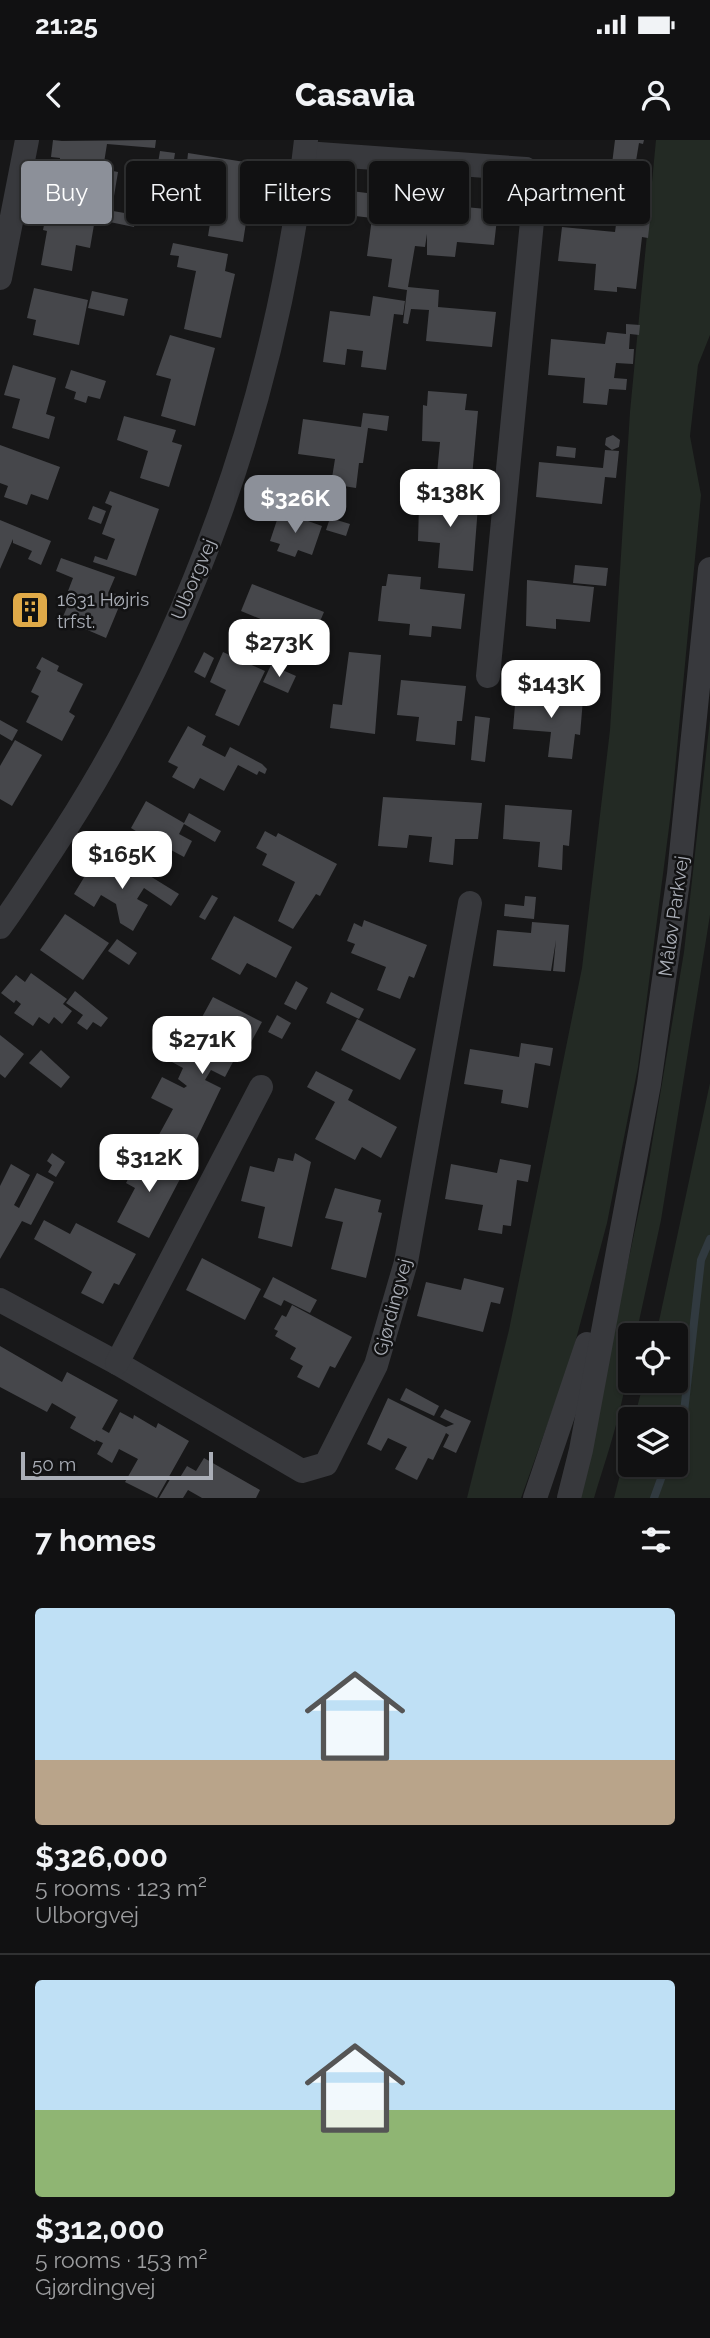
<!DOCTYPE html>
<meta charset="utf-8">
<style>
body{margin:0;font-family:Raleway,sans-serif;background:#1e1f20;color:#f1f3f6;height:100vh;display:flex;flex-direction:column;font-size:26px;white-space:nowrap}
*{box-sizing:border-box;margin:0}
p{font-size:23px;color:#9c9d9f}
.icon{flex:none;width:38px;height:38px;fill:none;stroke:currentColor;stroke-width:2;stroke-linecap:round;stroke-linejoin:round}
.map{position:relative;height:1358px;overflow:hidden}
.sheet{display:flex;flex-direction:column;background:#111112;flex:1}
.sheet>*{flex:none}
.hud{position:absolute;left:21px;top:21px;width:668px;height:63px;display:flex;gap:14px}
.buttons{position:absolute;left:618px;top:1183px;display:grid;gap:14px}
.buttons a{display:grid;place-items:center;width:70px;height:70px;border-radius:7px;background:#111112;box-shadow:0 2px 5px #0004,0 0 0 2px #303132;font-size:35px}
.scale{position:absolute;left:21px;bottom:18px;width:192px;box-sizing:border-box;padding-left:7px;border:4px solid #aaaeb7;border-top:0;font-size:19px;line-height:24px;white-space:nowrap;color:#aaaeb7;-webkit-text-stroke:5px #121213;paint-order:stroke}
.price{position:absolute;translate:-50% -60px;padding:0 16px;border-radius:14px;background:#fff;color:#222;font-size:23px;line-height:46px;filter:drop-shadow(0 2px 4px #0008)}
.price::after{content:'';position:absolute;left:50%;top:42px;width:21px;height:16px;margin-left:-10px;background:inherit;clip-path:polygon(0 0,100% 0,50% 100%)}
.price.active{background:#8c9099;color:#fff}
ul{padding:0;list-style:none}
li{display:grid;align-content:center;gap:14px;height:371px;padding:0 35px}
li+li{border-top:2px solid #303132}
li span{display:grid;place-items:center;height:217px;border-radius:7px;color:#555}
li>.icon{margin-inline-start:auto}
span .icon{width:126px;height:126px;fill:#fffc;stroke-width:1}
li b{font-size:30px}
h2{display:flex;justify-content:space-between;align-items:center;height:84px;padding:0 35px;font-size:30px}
.pill{padding:0 24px;border-radius:7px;background:#111112;box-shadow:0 2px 5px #0004,0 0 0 2px #303132;font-size:24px;line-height:63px}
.pill.active{background:#8c9099;color:#fff}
.status{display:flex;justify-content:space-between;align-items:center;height:49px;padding:0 35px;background:#111112;direction:ltr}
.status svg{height:19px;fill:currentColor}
header{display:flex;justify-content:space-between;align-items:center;height:91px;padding:0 35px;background:#111112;font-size:32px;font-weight:800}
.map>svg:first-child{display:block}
.green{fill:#232a24}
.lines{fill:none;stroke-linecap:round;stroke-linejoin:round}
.stream{stroke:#313a40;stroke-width:8}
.building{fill:#46474b}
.minor{stroke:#38393d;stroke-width:24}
.labels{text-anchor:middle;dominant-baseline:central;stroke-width:5;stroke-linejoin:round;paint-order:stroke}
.street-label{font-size:19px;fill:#aaaeb7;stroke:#121213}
.poi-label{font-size:19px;fill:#aaaeb7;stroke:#121213;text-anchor:start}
</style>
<div class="status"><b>21:25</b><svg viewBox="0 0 49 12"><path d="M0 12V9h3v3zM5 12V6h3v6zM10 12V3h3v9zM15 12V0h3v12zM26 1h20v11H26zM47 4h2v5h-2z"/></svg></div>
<header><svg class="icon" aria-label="back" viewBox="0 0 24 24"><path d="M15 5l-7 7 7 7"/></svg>Casavia<svg class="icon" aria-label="person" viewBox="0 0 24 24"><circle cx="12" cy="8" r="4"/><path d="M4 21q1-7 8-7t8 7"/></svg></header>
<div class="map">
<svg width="710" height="1358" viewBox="0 0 710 1358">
<rect width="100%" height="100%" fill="#171718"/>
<g class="green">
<polygon points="656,0 710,0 710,195 698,225 690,296 701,355 671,672 638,927 607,1083 570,1222 521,1358 467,1358 509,1190 582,828 610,590 630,272"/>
<path d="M710,579V775L661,1080L636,1195H630C630,1250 610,1306 594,1358H578L647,1033L684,812Z"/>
<polygon points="710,943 710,1358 614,1358 630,1296 630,1325 676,1325 676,1279 634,1279 644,1241 676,1241 676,1195 656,1195"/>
</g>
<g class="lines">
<g class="stream">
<polyline points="676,1296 684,1272 701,1120 710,1099"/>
<polyline points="654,1358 666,1325"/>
</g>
</g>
<g class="building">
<polygon points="53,0 62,1 156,0 155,8 107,4 103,29 118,32 114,56 56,49 60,18 51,17"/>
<polygon points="615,0 644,0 643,4 639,3 635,27 612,24"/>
<polygon points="160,11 175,13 173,26 158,23"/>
<polygon points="188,13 251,23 249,36 253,37 243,102 208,96 213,65 201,63 209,26 187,23"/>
<polygon points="559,19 583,23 580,47 555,44"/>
<polygon points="376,50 411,55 407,81 417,83 419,66 431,67 431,64 498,70 494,105 457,102 455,117 427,115 427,94 425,107 415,106 408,147 439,150 438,167 496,172 492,207 426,201 429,170 411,169 408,184 403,183 407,150 388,147 392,119 367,116 372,78 347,75 351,51 375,54"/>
<polygon points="90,67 136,75 134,87 95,79 90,108 76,105 72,131 41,125 47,91 43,90 44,85 48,85 50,70 89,76"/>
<polygon points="617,77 650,80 648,98 642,97 636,149 617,147 617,152 594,150 596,124 558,121 562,87 615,92"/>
<polygon points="173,103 228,114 225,131 235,134 221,198 184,189 196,131 177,127 179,116 170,115"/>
<polygon points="34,148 88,160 79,205 33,195 36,180 27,178"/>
<polygon points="92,151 128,159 124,176 88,168"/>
<polygon points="373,156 405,161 403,175 394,174 386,230 361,227 363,211 347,209 345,225 323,222 330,171 370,176"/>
<polygon points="626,184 640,185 639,195 630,194 629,209 634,209 633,224 616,223 614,238 627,239 626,250 609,249 607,265 583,263 585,238 548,235 551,199 605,204 607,192 626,194"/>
<polygon points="170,195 215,208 195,286 161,276 171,239 156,235"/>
<polygon points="13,225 56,238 46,274 55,277 49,299 12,288 20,259 4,255"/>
<polygon points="71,230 106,241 100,259 88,256 86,263 74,259 76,252 65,248"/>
<polygon points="428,251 467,254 465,270 478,271 472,337 437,334 440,302 422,301 423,265 427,266"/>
<polygon points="363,273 389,276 387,291 368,288 363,323 359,323 356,348 331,344 335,319 298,314 303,279 361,287"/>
<polygon points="124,276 176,290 172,302 182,305 169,347 140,338 148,311 117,300"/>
<polygon points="613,295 620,300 619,307 612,310 605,305 606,298"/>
<polygon points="0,305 60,327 48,360 31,354 27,365 4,357 8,346 0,343"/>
<polygon points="557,306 576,308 575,318 556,316"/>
<polygon points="605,310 619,311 616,338 605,337 602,364 536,357 539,322 603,328"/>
<polygon points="431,349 465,352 465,364 478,366 473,431 438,428 440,403 418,401 419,365 443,367 444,362 430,361"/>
<polygon points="110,351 159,369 136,436 93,422 95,416 107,420 115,399 102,394 112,366 105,363"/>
<polygon points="93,366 106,371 101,384 88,379"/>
<polygon points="280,371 322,386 312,415 298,410 295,417 277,411 280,404 270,401"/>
<polygon points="330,378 350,384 346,396 326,390"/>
<polygon points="0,380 51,401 41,425 28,419 32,411 13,403 13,399 0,429"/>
<polygon points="61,418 115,437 109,451 123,457 106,498 62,479 73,453 68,451 73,438 56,431"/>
<polygon points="575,425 608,428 606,446 573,443"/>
<polygon points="388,434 421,437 420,449 465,454 461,489 432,486 431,497 409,495 410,484 378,481 382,446 386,446"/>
<polygon points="527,440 594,447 590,482 556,479 556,489 526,486"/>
<polygon points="252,444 324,472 312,500 241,471"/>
<polygon points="29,456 42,463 32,483 19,477"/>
<polygon points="204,512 214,518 205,538 194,532"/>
<polygon points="223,512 265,531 239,586 215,575 226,550 210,542"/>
<polygon points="349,512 381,515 375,594 330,588 333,564 342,565"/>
<polygon points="42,517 59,526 57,531 83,544 69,572 75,576 62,601 26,582 39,556 31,552 41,531 36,528"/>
<polygon points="271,525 296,536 288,553 263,542"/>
<polygon points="401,540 466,546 462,581 457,581 455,605 416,601 419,577 397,575"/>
<polygon points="516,553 583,559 580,595 575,594 572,619 548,617 551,592 513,589"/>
<polygon points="475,576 490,578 485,622 471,620"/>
<polygon points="0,580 18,590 12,601 0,594"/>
<polygon points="188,586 206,596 202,605 225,617 230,607 262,624 267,629 265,634 259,631 257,635 238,625 224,651 200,638 194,649 172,637 178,627 168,622"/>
<polygon points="15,600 42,615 12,666 0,659 0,626"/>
<polygon points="383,657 482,663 478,699 455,699 453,725 429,722 432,697 409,695 407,708 378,706"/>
<polygon points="146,661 184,683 189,673 221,691 215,702 184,684 179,694 192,701 184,717 158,703 153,713 134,702 139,693 131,688"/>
<polygon points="505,665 572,670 569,706 563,705 562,730 538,727 540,702 503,699"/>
<polygon points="265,691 276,697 278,693 337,724 320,756 316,754 293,789 278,781 295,742 262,725 267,714 256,708"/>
<polygon points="97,716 131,738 137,728 179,754 171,766 144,748 137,759 148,765 133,791 120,783 116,764 101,755 94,767 74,754"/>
<polygon points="212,755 218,758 205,780 199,777"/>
<polygon points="525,756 536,757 534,779 504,776 505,764 524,766"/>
<polygon points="65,774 109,803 83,840 40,810"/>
<polygon points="234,776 292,807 276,838 247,823 240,835 211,819"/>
<polygon points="364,780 427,805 414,838 409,836 400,859 377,850 386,827 351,813 355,804 347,801 354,783 362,787"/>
<polygon points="532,782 569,785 565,832 553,831 556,800 551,831 493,826 497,790 531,793"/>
<polygon points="117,799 137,813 129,825 108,811"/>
<polygon points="31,833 67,859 63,864 72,871 62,884 54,877 49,884 39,877 33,886 14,873 21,864 16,860 14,863 1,853 16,835 25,842"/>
<polygon points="296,841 308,848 296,870 284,864"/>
<polygon points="75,851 108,878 101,887 93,882 87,890 77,883 83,875 66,863"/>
<polygon points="331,852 364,869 359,879 326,863"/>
<polygon points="213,857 262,882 249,906 243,903 225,937 211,930 205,940 221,948 187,1019 155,1002 173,969 151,958 162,937 184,948 187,946 178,939 183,928 172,922 178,911 194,919 212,885 201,879"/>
<polygon points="277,875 291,883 282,899 268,892"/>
<polygon points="357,879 416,909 400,940 341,910"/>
<polygon points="0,895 24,914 5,938 0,934"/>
<polygon points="521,903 553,908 550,926 535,923 528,968 501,963 503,950 464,944 470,909 519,917"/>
<polygon points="41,910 70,937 61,948 29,923"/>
<polygon points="316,931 353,950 348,960 397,987 381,1018 362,1007 355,1020 315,999 335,962 307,947"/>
<polygon points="148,1010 174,1023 168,1033 180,1039 149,1098 117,1082 135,1048 126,1043 138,1020 142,1022"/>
<polygon points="52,1013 65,1022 56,1037 48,1032 52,1025 47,1021"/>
<polygon points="295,1013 311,1022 292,1107 258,1098 265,1067 241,1061 250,1026 274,1032 278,1018 293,1021"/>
<polygon points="500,1019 531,1025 528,1042 517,1040 511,1086 503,1085 502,1094 478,1090 483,1065 445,1059 451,1024 497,1033"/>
<polygon points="11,1024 30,1035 14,1065 19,1068 37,1033 54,1042 31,1085 22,1081 0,1119 0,1046"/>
<polygon points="335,1048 381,1060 378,1072 382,1073 366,1138 331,1129 343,1082 325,1078"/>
<polygon points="44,1080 70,1094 76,1083 136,1114 119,1145 114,1143 103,1164 81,1153 92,1132 34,1099"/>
<polygon points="202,1118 261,1149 245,1180 186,1150"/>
<polygon points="273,1137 317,1160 310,1173 284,1160 281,1166 263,1157"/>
<polygon points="464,1138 504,1148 500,1164 491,1162 483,1192 417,1176 426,1142 461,1150"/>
<polygon points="292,1165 352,1197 335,1228 330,1226 319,1248 297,1237 303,1226 290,1219 296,1208 275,1196 278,1191 274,1189 282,1175 286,1177"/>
<polygon points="0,1206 62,1242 67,1232 118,1260 102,1289 109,1293 120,1272 133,1279 134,1275 156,1288 158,1283 189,1301 157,1358 125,1342 138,1319 119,1309 112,1323 97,1314 103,1303 96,1300 95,1302 70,1288 76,1277 52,1263 47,1272 0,1247"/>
<polygon points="406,1248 439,1266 434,1276 400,1260"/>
<polygon points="388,1258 446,1287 454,1284 440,1277 445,1269 471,1281 456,1313 443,1307 449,1295 446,1293 433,1320 428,1318 417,1340 395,1329 407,1307 388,1298 381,1311 367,1304"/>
<polygon points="204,1318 260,1350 256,1358 202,1358 188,1350 183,1358 159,1358 172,1336 179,1339 187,1326 196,1331"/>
</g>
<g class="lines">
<g class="minor">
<polyline points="305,13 526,29 536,40 488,536"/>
<polyline points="0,138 27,0"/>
<path d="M0,787C17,764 32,740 48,716C190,504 278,254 306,0"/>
<polyline points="0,1160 117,1223 302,1331 326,1324 376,1225 406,1122 470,763"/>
<polyline points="117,1223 261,947"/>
<polyline points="535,1358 587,1204"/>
<polyline points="569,1358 581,1310 649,944 679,734 710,429"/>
</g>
</g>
<defs>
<symbol id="building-square" viewBox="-11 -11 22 22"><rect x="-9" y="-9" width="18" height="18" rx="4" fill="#e0aa48" stroke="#121213"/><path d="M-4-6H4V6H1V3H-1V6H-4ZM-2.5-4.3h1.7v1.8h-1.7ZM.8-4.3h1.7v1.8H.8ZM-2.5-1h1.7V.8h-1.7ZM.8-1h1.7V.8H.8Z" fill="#111"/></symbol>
</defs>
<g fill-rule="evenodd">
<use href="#building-square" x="8" y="448" width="44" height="44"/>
</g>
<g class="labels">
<g class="street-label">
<text transform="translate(193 439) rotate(-67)">Ulborgvej</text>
<text transform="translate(673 776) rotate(-82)">Måløv Parkvej</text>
<text transform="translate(392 1167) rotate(-75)">Gjørdingvej</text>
</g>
<g class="poi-label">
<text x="57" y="459">1631 Højris<tspan x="57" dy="22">trfst.</tspan></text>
</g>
</g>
</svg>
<div class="buttons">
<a><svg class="icon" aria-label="locate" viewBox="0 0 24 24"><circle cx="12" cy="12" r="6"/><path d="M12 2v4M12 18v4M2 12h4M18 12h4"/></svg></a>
<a><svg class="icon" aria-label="layers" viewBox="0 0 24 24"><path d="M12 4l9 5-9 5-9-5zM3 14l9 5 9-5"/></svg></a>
</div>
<div class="scale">50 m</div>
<b class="price" style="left:450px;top:389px">$138K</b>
<b class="price active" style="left:295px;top:395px">$326K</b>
<b class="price" style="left:279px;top:539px">$273K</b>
<b class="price" style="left:551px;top:580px">$143K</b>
<b class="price" style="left:122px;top:751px">$165K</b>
<b class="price" style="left:202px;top:936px">$271K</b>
<b class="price" style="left:149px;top:1054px">$312K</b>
<div class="hud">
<a class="pill active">Buy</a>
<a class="pill">Rent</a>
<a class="pill">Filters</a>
<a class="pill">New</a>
<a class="pill">Apartment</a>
</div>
</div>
<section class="sheet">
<h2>7 homes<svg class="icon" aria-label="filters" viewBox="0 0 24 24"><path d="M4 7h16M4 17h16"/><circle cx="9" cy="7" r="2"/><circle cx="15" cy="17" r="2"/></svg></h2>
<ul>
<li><span style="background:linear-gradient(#bfe0f5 70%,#b9a48a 0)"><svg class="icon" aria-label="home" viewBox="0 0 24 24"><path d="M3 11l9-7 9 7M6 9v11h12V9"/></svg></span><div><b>$326,000</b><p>5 rooms · 123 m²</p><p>Ulborgvej</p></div></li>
<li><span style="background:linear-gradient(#bfe0f5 60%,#8fb573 0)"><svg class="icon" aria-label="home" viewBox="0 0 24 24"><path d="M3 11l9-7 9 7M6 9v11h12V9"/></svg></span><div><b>$312,000</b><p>5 rooms · 153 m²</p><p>Gjørdingvej</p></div></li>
</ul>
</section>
